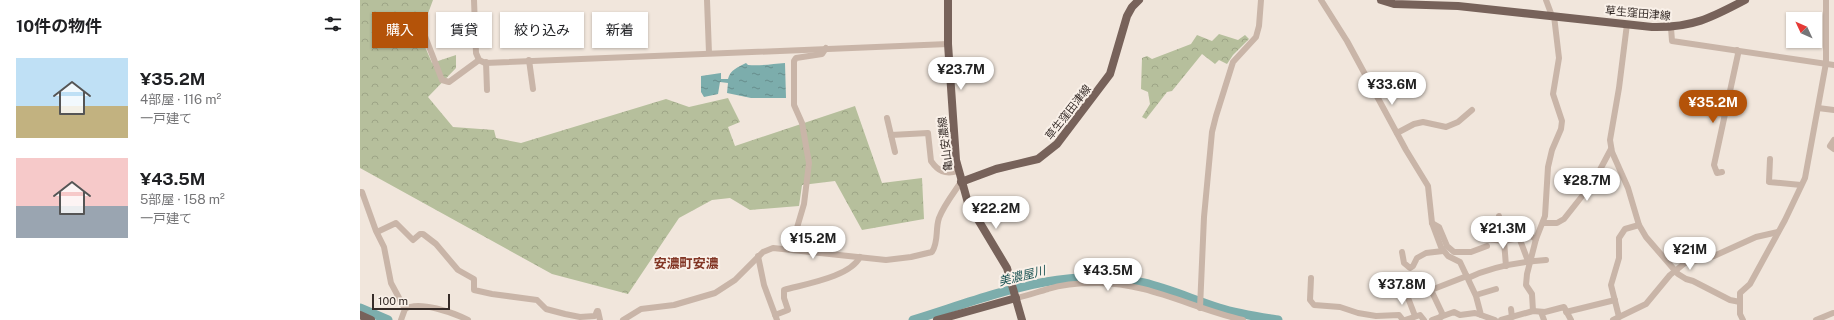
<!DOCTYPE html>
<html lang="ja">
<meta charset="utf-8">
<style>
body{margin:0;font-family:"Public Sans","Noto Sans JP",sans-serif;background:#f6f6f6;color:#202124;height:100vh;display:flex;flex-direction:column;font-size:15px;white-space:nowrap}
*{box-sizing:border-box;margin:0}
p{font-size:13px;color:#757577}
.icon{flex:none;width:22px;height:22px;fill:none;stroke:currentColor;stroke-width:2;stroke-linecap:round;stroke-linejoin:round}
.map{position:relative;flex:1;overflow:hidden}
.side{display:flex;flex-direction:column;background:#fff;width:360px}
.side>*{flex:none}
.hud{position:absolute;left:12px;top:12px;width:380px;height:36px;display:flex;gap:8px}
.needle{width:26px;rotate:314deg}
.tools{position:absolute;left:1426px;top:12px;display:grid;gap:8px}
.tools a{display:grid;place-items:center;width:36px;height:36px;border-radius:0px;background:#fff;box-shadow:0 1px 3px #0004;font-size:20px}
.scale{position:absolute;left:12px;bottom:10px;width:78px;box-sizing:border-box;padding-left:4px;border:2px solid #362c28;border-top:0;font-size:11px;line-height:14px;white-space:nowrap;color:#362c28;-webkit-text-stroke:3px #f9f0e8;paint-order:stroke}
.price{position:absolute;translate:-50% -34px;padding:0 9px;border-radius:14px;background:#fff;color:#222;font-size:13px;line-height:26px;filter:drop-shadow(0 1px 2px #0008)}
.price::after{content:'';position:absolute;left:50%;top:24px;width:12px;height:9px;margin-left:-6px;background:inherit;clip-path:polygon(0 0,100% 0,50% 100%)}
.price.on{background:#b45309;color:#fff}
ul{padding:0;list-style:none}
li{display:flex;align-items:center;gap:12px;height:100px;padding:0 16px}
li span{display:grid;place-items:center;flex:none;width:112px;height:80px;border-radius:0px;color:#555}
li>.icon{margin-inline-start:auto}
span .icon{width:48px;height:48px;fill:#fffc;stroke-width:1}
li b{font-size:17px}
h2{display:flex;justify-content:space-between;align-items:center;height:48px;padding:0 16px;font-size:17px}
.pill{padding:0 14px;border-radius:0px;background:#fff;box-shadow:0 1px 3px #0004;font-size:14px;line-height:36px}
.pill.on{background:#b45309;color:#fff}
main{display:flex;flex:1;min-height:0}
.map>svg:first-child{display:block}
.forest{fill:url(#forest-crowns)}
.water{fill:url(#water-ripples)}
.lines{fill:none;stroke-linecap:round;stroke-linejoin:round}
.river{stroke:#7cadac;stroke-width:9}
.minor{stroke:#c9b5a8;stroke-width:6}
.major{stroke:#77625a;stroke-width:8}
.labels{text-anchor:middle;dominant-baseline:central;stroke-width:4;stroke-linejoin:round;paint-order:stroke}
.street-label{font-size:11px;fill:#362c28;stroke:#f9f0e8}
.water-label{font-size:12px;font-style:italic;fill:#1f5656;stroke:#f9f0e8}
.quarter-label{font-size:13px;font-weight:bold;fill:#823524;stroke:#f9f0e8}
</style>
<main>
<section class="side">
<h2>10件の物件<svg class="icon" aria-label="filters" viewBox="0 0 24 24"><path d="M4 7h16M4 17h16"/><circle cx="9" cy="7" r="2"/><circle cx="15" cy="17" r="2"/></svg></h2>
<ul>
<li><span style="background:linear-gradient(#bfe0f5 60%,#c2b280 0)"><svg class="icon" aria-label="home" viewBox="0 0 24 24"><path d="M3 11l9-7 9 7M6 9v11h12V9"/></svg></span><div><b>¥35.2M</b><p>4部屋 · 116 m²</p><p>一戸建て</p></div></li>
<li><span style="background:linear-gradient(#f6c9c9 60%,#9aa5b1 0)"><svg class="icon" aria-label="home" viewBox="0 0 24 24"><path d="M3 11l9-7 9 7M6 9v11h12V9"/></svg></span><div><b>¥43.5M</b><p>5部屋 · 158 m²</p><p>一戸建て</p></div></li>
</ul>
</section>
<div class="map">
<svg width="1474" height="320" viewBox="0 0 1474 320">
<defs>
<pattern id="forest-crowns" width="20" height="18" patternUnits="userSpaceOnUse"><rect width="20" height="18" fill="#b6bf9c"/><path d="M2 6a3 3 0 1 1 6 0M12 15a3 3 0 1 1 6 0" fill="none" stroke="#9da486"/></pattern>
<pattern id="water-ripples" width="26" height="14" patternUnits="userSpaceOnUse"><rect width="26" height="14" fill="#7cadac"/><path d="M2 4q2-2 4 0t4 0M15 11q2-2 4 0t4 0" fill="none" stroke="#668d8c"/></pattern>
</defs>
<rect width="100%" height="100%" fill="#f1e6dc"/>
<g class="forest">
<polygon points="0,0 73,0 60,35 72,63 96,55 96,68 68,97 93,127 134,130 136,138 161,143 306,99 329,107 368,98 380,122 368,127 375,146 495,106 522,183 562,178 564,219 502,230 475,181 442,185 439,206 390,210 370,198 352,200 319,218 268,294 192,274 0,168"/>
<polygon points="859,34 878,40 885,35 889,39 873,55 867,64 859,60 855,64 842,54 812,91 807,92 786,119 782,117 790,104 788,92 781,89 782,58 787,56 792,59 831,44 837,35 852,41"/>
</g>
<path class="water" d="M386,63L388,65C401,66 413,64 425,63L426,98H391L367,93L368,83L360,82L358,94L344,97L341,92V76L361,73V79H368C370,70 378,67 386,63Z"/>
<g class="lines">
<g class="river">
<polyline points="0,308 28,320"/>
<path d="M553,320C628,297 704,264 784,283C809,289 834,300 859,308C878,314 899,317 918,320"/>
</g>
<g class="minor">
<polyline points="114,0 116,53 119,60 125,63 588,44"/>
<polyline points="347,0 349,53"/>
<polyline points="961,0 987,41 1046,150 1068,186 1072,223 1081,247 1088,256 1100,262 1116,296 1121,315 1135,320"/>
<polyline points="1186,0 1192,16"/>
<polyline points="1267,24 1259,88 1250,140 1252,152 1268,188 1279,225 1286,237 1318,274 1326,279 1333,281 1370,300 1380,302"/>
<polyline points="1311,28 1312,41 1474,65"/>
<polyline points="63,31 82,80 89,82 119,60"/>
<polyline points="169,60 173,89"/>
<polyline points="126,62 127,90"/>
<polyline points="1458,108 1474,110"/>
<polyline points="1350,111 1364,114"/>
<polyline points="527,118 535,152"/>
<polyline points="1037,133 1054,124 1063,122 1086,127 1098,122 1112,110"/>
<path d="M531,135L568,133L571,161C578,171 585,175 598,171"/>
<polyline points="1474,140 1470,146 1474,149"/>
<polyline points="1410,159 1409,182 1441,185"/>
<polyline points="1362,172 1357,173 1354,165 1378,54 1377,50"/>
<polyline points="0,192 2,192 16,231 24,247 31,283 45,309 41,320"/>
<polyline points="1139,216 1144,241 1146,266"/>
<polyline points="1072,223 1079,227 1087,246 1094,252 1111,252 1127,246"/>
<polyline points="1183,223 1197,223 1204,219 1234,181 1251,149"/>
<polyline points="1154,224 1168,261"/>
<polyline points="17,232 36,223 53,240 60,234 63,234 76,244 98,270 114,279 114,290 132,294 177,300 186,309 205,314 220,317 235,316 237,311 238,311 240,320"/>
<polyline points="1159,235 1169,235 1176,239"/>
<polyline points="1126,239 1144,241 1159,238"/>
<polyline points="434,249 436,231 444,204 449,163 442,123 434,105 434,61 436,58 462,54 466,48"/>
<polyline points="1042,252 1044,263 1050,268 1053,266 1057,258 1066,253 1083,251"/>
<polyline points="398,256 404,285 417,320"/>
<polyline points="951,278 950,300 954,305 980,307 998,313 1016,316 1039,315 1043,320"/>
<path d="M1108,278C1133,266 1159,262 1186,260"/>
<polyline points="1045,290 1055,316"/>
<polyline points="1116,295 1136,289"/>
<path d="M656,298C667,296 677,292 688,289C703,284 720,283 736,283C787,282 834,309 883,320"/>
<polyline points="840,308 844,217 852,132 856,116 873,62 896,37 899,26 901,0"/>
<path d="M45,309C59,300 94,313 108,320"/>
<polyline points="1151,309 1152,317"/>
<polyline points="1173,311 1172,294 1166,285 1167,274 1176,239 1185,216 1188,167 1192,150 1201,129 1202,121 1193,94 1199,58 1194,16"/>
<polyline points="1181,312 1184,320"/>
<polyline points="1206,312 1255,300"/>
<path d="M415,315L428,310L424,298V290C445,284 490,277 500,257"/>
<polyline points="1081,317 1082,313 1071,290 1107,276"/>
<polyline points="1259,317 1251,285 1259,258 1259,238 1265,229 1279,225"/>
<path d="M263,320L281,309L314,305L355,293L375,280L403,252L413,248L526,260L551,257L572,252C579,241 575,230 579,218C584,205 593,194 601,182"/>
<polyline points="1045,320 1060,315 1064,320"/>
<polyline points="1072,320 1094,312 1100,315 1115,313 1121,315"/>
<polyline points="1141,320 1173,311 1185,312 1204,307 1211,320"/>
<polyline points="1253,320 1286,304 1310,275 1325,263 1354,256 1396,237 1418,232"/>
<polyline points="1383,320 1380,314 1380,293 1390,284 1425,220 1445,178 1466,63 1466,0"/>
<polyline points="1456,320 1473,313"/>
</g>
<g class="major">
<polyline points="588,0 588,44 596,160 608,203 647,268 662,320"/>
<path d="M1021,0L1034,4L1098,6L1292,27C1332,28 1351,18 1385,0"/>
<polyline points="601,182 636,169 678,159 697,144 750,74 767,16 772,7 779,0"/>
<polyline points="0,315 11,320"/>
<polyline points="577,320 656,298"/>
</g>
</g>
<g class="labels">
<g class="street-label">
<text transform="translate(1278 13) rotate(5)">草生窪田津線</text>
<text transform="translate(708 112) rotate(-52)">草生窪田津線</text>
<text transform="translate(585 144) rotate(-97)">亀山安濃線</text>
</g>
<g class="water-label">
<text transform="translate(662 276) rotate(-14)">美濃屋川</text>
</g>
<g class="quarter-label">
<text x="326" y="263">安濃町安濃</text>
</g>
</g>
</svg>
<div class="tools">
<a><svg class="needle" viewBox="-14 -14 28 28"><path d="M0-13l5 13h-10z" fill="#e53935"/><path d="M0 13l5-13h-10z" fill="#757577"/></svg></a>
</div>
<div class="scale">100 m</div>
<b class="price" style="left:601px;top:91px">¥23.7M</b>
<b class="price" style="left:1032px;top:106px">¥33.6M</b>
<b class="price on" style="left:1353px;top:124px">¥35.2M</b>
<b class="price" style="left:1227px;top:202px">¥28.7M</b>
<b class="price" style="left:636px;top:230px">¥22.2M</b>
<b class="price" style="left:1143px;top:250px">¥21.3M</b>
<b class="price" style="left:453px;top:260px">¥15.2M</b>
<b class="price" style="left:1330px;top:271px">¥21M</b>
<b class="price" style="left:748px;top:292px">¥43.5M</b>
<b class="price" style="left:1042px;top:306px">¥37.8M</b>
<div class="hud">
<a class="pill on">購入</a>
<a class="pill">賃貸</a>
<a class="pill">絞り込み</a>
<a class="pill">新着</a>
</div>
</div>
</main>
